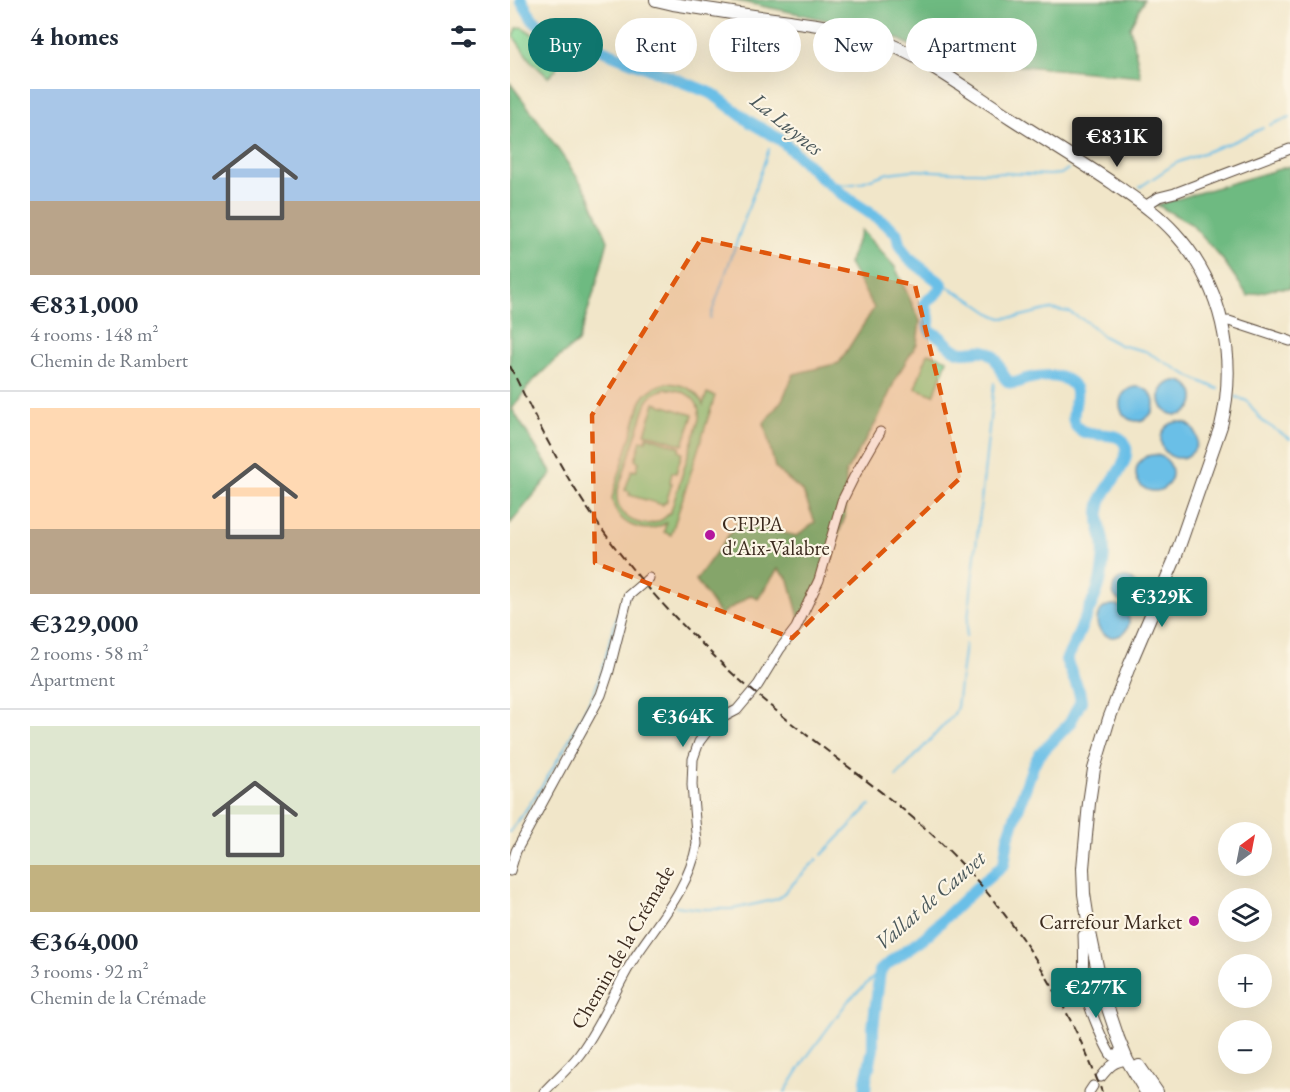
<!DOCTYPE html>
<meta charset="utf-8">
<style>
body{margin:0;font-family:"EB Garamond",serif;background:#f6f6f7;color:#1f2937;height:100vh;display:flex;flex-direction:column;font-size:22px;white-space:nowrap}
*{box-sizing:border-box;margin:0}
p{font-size:20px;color:#747a83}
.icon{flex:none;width:33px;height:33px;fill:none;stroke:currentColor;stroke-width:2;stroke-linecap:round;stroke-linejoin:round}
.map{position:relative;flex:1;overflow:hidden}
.panel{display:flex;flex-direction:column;background:#fff;width:510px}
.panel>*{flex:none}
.hud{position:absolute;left:18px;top:18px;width:570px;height:54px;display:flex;gap:12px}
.needle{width:39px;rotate:32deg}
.controls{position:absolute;left:708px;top:822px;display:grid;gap:12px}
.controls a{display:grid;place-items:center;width:54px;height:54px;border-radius:50%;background:#fff;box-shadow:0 6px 24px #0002;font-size:30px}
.price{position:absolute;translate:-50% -51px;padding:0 14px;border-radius:6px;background:#0f766e;color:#fff;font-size:20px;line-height:39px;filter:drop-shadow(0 2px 3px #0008)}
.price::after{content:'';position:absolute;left:50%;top:36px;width:18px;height:14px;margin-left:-9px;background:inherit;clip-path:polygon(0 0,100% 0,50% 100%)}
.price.on{background:#222;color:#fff}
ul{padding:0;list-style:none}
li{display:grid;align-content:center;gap:12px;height:318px;padding:0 30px}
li+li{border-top:2px solid #e0e1e3}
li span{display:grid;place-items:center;height:186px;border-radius:0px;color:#555}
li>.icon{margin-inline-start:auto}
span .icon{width:108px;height:108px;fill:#fffc;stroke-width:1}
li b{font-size:26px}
h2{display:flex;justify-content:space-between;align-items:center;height:72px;padding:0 30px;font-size:26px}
.pill{padding:0 21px;border-radius:27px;background:#fff;box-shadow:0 6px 24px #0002;font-size:21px;line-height:54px}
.pill.on{background:#0f766e;color:#fff}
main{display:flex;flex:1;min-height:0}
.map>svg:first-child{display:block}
.green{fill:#89da99;stroke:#62825c;stroke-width:1.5;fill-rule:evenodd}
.forest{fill:#6eba81;stroke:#547250;stroke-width:1.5}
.water{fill:#6bbfe7;stroke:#537482;stroke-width:1.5}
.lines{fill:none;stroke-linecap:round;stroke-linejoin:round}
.stream{stroke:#6bbfe7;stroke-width:2}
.river{stroke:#6bbfe7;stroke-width:12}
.minor-casing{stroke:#564638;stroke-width:11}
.major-casing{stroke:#564638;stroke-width:14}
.minor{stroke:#fff;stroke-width:9}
.major{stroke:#fff;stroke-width:12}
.rail{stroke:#3b2a1e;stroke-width:2;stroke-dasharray:9 4.5;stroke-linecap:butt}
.marked{fill:#df570d;fill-opacity:0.2;stroke:#df570d;stroke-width:4.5;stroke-dasharray:12 8;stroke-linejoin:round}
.poi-dot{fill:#b5179e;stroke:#fcf5e5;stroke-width:2}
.labels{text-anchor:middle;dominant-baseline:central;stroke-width:4.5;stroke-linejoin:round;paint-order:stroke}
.poi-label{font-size:21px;fill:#3b2a1e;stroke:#fcf5e5;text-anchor:start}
.street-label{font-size:21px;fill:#3b2a1e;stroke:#fcf5e5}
.water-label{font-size:22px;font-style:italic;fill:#49575a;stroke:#fcf5e5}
</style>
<main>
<section class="panel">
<h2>4 homes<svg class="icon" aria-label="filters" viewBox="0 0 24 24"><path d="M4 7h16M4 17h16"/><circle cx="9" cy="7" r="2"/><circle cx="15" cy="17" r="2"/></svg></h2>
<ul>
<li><span style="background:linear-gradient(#a9c7e8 60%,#b9a48a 0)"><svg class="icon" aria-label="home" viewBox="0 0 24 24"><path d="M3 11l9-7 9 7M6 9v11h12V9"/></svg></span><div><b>€831,000</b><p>4 rooms · 148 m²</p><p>Chemin de Rambert</p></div></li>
<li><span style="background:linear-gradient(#ffd9b3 65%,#b9a48a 0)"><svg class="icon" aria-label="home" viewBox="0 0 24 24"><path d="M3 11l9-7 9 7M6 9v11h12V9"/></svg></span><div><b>€329,000</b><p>2 rooms · 58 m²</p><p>Apartment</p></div></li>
<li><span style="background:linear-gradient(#dfe7d0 75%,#c2b280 0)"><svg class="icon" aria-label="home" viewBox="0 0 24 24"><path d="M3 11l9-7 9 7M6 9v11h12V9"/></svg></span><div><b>€364,000</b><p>3 rooms · 92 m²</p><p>Chemin de la Crémade</p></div></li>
</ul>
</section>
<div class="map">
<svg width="780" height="1092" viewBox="0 0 780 1092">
<rect width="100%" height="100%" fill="#fcf5e5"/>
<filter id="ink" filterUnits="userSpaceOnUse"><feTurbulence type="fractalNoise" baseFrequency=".0167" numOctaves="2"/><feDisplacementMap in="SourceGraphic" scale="12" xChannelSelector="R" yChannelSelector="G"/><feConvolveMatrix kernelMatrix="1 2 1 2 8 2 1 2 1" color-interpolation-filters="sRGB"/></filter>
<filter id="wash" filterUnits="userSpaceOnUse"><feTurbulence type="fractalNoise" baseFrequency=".008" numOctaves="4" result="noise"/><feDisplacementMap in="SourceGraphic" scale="24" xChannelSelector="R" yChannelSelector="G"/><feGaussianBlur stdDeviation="1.35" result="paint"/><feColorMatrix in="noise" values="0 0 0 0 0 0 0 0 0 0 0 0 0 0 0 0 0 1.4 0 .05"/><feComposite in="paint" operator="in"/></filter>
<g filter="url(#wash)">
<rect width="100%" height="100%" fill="#f1e6c9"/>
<g class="green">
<polygon points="12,27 32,40 50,47 46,61 46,70 38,77 20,60 4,37 7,28"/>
<polygon points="418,353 437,360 424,395 405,388"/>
<path d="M157,383C173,384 187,390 193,405L197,393L205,396L161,535L154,532L156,523C133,536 106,525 102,498L131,401C137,391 145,385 157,383ZM156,389C174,389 192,399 189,419L161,511C144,535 105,523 107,493L137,402C142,394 147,391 156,389Z"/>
<polygon points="145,403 183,415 173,445 135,433"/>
<polygon points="137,436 170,447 169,451 172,453 166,473 162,472 160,482 162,483 156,503 153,503 153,505 119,495 120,492 115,490 122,470 126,471 129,462 125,460 131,440 136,441"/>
</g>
<g class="forest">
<polygon points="222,0 634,0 620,27 631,77 426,58 378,34 290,14"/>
<polygon points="0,83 30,123 78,193 98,241 87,282 68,342 43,362 20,384 2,409 42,473 0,524"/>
<polygon points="780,166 780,288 767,288 738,296 713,260 681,224 647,205"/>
<polygon points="351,230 385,267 410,321 407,344 387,376 367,421 336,472 335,517 292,629 279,580 268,569 248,599 241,595 210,615 186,580 228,522 287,536 305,522 293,492 265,468 254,423 272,400 284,374 329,363 364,308 339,264"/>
</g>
<g class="water">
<circle cx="667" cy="398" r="17"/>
<circle cx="627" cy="404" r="17"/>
<circle cx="669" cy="440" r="18"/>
<circle cx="644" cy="473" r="18"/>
<circle cx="615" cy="590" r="12"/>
<circle cx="603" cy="621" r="16"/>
</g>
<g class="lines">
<g class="stream">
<polyline points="760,125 780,117"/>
<path d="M313,179C325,183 335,187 347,183"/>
<polyline points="349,183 378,173 403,170 444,172 465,172 539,175 551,174 558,169"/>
<polyline points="630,187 666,163 725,141 753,128"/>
<polyline points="432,284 463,301 482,314 491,318 507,317 540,309 559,312 577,322 593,336 610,345 635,351 683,378 708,389"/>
<polyline points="200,318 259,149"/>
<polyline points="486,368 486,360"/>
<polyline points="726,397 737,401 752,421 780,439"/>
<polyline points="456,637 484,383"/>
<polyline points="386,777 444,714 447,707 455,644"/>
<path d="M0,832C22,803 40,774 58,742C68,723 79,705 87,685C97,662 99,637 108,614"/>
<polyline points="312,855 360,805"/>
<polyline points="166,906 191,909 223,909 268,899 307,859"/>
<polyline points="275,1092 296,1058 338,1001 370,971"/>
</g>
<path class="river" d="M11,0L23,20L39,31L69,41L203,94L240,122L271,140L313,179L340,200L357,211L380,227L387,234L389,244L398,258L432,284C430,294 421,297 415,303C415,309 420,314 419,321C419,326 417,325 419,329C421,334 426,334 430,337C437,343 442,351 452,352C463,353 473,347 482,355C491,362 491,382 503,383C508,383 512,380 516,379C528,376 546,374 557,380C580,392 550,419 572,431C584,438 612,429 616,447C619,464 600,482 593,496C591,501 589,508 589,513C588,522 591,531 593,540C594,547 594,556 593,563C592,585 582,603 573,623C568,636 563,648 556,660L569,691L571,701L560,723L529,755L523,766L498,838L494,864L463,891L414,938L380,962L370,971L363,1028V1049L356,1080L355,1092"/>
</g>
</g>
<g filter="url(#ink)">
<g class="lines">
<defs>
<g id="minor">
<polyline points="635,206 649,197 665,193 780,149"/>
<polyline points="712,322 719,321 780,341"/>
<polyline points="0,871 6,851 91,695 99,671 118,596 139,578"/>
<path d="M573,935C574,952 573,970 574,987C575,998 595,1048 602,1056L607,1055L612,1047"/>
<path d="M591,1077C600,1066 603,1062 617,1060"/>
<path d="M34,1092C45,1080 59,1068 69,1055C91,1026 104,991 123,960C147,923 179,889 187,844L182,785L183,759L189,742L204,722L227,710L248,685L270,649L286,628L309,580L332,501L344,477L370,432"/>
<polyline points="579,1092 583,1086"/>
</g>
<g id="major">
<path d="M146,0L163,4C202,10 241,16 280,21C308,25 337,29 364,38C414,56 457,90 501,118C535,140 570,161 604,184C625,199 647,213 664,232C712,284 728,358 711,426L664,561L620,664L599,719L584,769L579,803L573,868L574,894L580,933L592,990L608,1038L617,1060L636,1092"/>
<polyline points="629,1066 647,1092"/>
</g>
</defs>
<use href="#minor" class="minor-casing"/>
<use href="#major" class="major-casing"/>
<use href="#minor" class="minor"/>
<use href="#major" class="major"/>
<path class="rail" d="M0,366C19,405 38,444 60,481C95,539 139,593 188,640C206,658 224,676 244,692C299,740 361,781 416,829C496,901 554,992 592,1092"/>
</g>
</g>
<path class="marked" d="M191,239L405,285L451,477L282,638L85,563L82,415Z"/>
<g class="poi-dot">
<circle cx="200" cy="535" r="6"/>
<circle cx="684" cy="921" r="6"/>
</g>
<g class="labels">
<g class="poi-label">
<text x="212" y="523">CFPPA<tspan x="212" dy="24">d'Aix-Valabre</tspan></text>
<text x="672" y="921" text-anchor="end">Carrefour Market</text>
</g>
<g class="street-label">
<text transform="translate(112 947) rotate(-60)">Chemin de la Crémade</text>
</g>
<g class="water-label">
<text transform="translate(277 124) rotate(39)">La Luynes</text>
<text transform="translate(420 900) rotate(-41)">Vallat de Cauvet</text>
</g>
</g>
</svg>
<div class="controls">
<a><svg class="needle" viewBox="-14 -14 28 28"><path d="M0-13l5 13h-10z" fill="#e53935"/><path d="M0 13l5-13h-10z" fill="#747a83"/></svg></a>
<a><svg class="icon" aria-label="layers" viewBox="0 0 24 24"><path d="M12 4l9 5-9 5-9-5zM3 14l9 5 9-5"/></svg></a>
<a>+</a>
<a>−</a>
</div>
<b class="price on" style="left:607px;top:168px">€831K</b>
<b class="price" style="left:652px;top:628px">€329K</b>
<b class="price" style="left:173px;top:748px">€364K</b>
<b class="price" style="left:586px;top:1019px">€277K</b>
<div class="hud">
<a class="pill on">Buy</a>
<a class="pill">Rent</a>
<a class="pill">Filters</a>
<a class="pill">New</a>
<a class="pill">Apartment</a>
</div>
</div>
</main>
